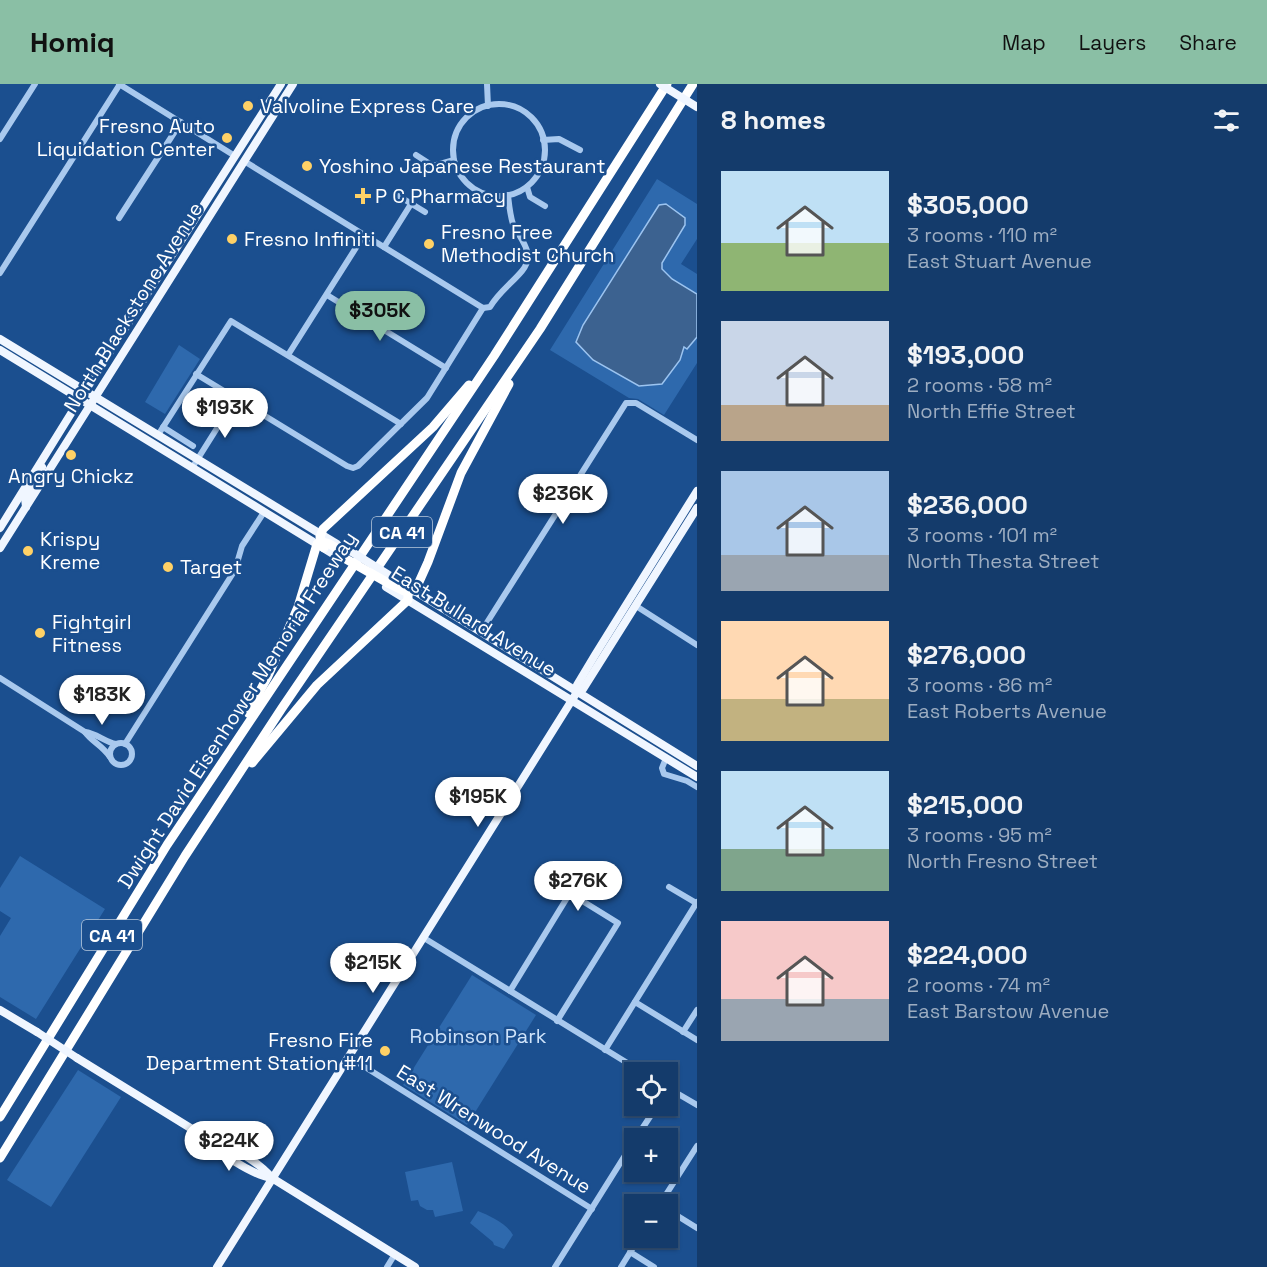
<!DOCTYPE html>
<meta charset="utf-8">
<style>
body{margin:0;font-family:"Space Grotesk",sans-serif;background:#1d4271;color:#f1f3f6;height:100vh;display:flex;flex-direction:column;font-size:22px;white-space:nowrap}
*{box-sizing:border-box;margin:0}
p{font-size:20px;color:#9dadc1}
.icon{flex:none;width:33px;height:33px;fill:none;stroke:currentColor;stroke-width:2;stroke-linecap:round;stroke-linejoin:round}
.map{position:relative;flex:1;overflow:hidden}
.panel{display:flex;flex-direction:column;background:#143b6b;width:570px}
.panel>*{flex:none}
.buttons{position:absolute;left:624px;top:978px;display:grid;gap:12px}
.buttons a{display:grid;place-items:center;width:54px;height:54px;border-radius:0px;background:#143b6b;box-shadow:0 2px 4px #0004,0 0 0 2px #33557e;font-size:30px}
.price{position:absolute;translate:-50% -51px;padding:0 14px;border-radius:21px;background:#fff;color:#222;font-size:20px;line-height:39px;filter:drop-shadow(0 2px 3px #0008)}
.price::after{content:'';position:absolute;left:50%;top:36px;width:18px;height:14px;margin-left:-9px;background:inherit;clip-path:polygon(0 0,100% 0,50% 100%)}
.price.active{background:#8abfa5;color:#111}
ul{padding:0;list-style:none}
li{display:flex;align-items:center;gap:18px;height:150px;padding:0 24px}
li span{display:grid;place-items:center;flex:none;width:168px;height:120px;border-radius:0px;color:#555}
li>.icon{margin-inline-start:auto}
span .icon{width:72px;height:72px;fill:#fffc;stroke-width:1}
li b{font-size:26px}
h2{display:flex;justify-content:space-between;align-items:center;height:72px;padding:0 24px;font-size:26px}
header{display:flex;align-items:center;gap:36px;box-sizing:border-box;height:84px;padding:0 30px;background:#8abfa5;color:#111}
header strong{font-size:28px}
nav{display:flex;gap:33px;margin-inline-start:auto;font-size:21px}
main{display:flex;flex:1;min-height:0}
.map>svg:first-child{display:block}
.green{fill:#2e69ad}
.water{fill:#3c6290;stroke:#9cc4f0;stroke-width:1.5}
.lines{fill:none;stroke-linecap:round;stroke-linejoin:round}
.minor{stroke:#a9c9ee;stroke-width:6}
.major{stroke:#f0f6ff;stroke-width:8}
.highway{stroke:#fff;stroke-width:9}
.major-bridge{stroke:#f0f6ff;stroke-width:8}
.highway-bridge{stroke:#fff;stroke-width:9}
.poi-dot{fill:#ffd166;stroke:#1b4f8f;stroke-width:2}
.labels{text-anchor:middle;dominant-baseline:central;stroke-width:5;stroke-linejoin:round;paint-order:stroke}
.shield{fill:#1b4f8f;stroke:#bbcadd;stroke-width:1.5}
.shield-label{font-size:18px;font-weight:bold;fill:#fff}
.poi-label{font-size:20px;fill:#fff;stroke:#1b4f8f;text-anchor:start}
.street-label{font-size:20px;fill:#fff;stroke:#1b4f8f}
.park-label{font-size:20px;fill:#cfe3fa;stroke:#1b4f8f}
</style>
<header>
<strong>Homiq</strong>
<nav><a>Map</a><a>Layers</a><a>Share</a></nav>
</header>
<main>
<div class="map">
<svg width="697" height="1183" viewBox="0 0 697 1183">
<rect width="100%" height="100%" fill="#1b4f8f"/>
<g class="green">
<polygon points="657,95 697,120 697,155 681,180 697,190 697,279 664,331 638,315 629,314 550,266"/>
<polygon points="179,261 200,275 165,330 145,318"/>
<polygon points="20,772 105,825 36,935 0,913 0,852 11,834 0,827 0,804"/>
<polygon points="472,891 536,931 467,1041 403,1001"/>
<polygon points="78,986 121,1013 51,1123 7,1096"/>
<polygon points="452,1078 463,1127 435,1133 433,1126 427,1126 420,1122 418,1116 411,1117 405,1088"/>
<path d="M478,1127C490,1132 506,1139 513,1151L504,1165L494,1161L493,1158L470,1139Z"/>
</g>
<polygon class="water" points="666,120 685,134 685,141 662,179 662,185 672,195 697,210 697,253 687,265 684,263 680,276 662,300 639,302 593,276 576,258 583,241 659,121"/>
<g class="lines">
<g class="minor">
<polyline points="119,0 235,72"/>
<polyline points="487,0 488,22"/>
<circle cx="499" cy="66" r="46"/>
<polyline points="0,55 35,0"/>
<polyline points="543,56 559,55 580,66"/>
<polyline points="416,71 433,82 454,76"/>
<polyline points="244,77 483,224"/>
<polyline points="527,103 530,113 545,122"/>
<polyline points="397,111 425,128"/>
<polyline points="119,134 181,38"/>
<polyline points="384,163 411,120"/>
<polyline points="0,189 120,0"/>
<polyline points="327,211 446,284"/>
<path d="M483,224L490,223C499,208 511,200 522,187C536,170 521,156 513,140C510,131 509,120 508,111"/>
<polyline points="288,271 364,151"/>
<polyline points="196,290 347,382 353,384 358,382 427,314 483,224"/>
<polyline points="163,343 193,362"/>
<polyline points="158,351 231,237 401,340"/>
<polyline points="192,384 236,314"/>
<polyline points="636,522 697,561"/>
<polyline points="481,548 626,319 636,319 697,356"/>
<path d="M0,594L85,648C92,658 102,661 110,673"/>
<path d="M85,648C96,649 105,658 116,660"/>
<circle cx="121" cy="670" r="11"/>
<polyline points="125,660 235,486 242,462 264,428"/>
<polyline points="666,674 662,684 664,690 687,697 697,703"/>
<polyline points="550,797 618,839 557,937"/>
<polyline points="669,803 696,819"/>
<polyline points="424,854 642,988"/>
<polyline points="510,907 570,809"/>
<polyline points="635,918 697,956"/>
<polyline points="683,948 697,926"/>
<polyline points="605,966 697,818"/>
<polyline points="349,973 592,1125"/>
<polyline points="668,1004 697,1021"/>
<polyline points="636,1054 657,1022"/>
<polyline points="660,1120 697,1062"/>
<polyline points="668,1126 697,1144"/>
<polyline points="630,1168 654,1183"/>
<polyline points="387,1183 395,1170"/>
<polyline points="555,1183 634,1057"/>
<polyline points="621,1183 639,1154"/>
</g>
<g class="major">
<polyline points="0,255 337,460"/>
<polyline points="0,266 338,473"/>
<polyline points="26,423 25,414 42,383"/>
<polyline points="0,444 80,315 281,0"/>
<polyline points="0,464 293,0"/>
<polyline points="386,503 697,693"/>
<polyline points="410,504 697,682"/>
<polyline points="577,608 577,601 595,571 697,407"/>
<polyline points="0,926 37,948"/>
<path d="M77,974L192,1045C200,1050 209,1052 218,1056C236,1066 259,1078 272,1094L415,1183"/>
<path d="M203,1052C217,1068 252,1091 272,1094"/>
<polyline points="217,1183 577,608 583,605 697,424"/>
</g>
<g class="highway">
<polyline points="324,464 320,453 323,445 433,343 469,301"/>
<polyline points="388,499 404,507 415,507 428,478 461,389 509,300"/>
<path d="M248,629L268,592L298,523L317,460C326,455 334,463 341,467"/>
<polyline points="252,679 317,601 408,516 408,507 404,500 390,496"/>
<polyline points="0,1033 167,761 494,272 667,0"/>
<polyline points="0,1074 185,772 282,624 540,245 693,0"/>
</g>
<g class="major-bridge">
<polyline points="660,0 697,23"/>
<polyline points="344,463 392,493"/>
<polyline points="37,948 77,974"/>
</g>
<polyline class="highway-bridge" points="339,471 388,499"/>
</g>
<g class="poi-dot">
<circle cx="248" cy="22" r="6"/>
<circle cx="227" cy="54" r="6"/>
<circle cx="307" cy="82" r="6"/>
<path d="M360 103h6v6h6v6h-6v6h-6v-6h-6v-6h6z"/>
<circle cx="232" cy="155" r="6"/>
<circle cx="429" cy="160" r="6"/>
<circle cx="71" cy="371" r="6"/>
<circle cx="28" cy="467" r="6"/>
<circle cx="168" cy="483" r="6"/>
<circle cx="40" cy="549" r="6"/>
<circle cx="385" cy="967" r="6"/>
</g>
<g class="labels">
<g class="shield">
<rect x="372" y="433" width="60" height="30" rx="4.5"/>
<rect x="82" y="836" width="60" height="30" rx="4.5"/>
</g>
<g class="shield-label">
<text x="402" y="448">CA 41</text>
<text x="112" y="851">CA 41</text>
</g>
<g class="poi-label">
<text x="260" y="22">Valvoline Express Care</text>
<text x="215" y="42" text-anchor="end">Fresno Auto<tspan x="215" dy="23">Liquidation Center</tspan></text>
<text x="319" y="82">Yoshino Japanese Restaurant</text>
<text x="375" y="112">P C Pharmacy</text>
<text x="441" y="148">Fresno Free<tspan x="441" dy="23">Methodist Church</tspan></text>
<text x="244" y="155">Fresno Infiniti</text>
<text x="71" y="392" text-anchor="middle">Angry Chickz</text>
<text x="40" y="455">Krispy<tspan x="40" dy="23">Kreme</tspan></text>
<text x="180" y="483">Target</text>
<text x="52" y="538">Fightgirl<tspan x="52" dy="23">Fitness</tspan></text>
<text x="373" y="956" text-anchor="end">Fresno Fire<tspan x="373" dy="23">Department Station #11</tspan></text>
</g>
<g class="street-label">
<text transform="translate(133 223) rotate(-58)">North Blackstone Avenue</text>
<text transform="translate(474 537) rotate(32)">East Bullard Avenue</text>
<text transform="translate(237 626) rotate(-57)">Dwight David Eisenhower Memorial Freeway</text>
<text transform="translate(494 1045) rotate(32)">East Wrenwood Avenue</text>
</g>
<g class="park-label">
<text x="478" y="952">Robinson Park</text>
</g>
</g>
</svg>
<div class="buttons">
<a><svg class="icon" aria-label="locate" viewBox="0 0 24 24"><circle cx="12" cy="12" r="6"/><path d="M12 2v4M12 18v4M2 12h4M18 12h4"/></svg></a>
<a>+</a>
<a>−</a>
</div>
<b class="price active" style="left:380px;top:258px">$305K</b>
<b class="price" style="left:225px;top:355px">$193K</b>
<b class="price" style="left:563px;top:441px">$236K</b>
<b class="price" style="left:102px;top:642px">$183K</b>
<b class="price" style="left:478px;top:744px">$195K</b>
<b class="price" style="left:578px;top:828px">$276K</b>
<b class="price" style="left:373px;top:910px">$215K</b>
<b class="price" style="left:229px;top:1088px">$224K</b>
</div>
<section class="panel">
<h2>8 homes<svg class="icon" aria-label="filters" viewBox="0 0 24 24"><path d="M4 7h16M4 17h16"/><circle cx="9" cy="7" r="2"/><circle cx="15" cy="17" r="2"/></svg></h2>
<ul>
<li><span style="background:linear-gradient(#bfe0f5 60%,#8fb573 0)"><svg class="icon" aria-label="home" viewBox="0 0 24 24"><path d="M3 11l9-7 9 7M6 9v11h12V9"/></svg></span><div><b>$305,000</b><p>3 rooms · 110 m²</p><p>East Stuart Avenue</p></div></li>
<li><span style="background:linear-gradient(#c9d6e8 70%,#b9a48a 0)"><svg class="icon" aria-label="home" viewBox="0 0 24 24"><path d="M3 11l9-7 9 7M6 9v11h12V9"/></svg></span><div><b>$193,000</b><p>2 rooms · 58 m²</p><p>North Effie Street</p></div></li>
<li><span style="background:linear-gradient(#a9c7e8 70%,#9aa5b1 0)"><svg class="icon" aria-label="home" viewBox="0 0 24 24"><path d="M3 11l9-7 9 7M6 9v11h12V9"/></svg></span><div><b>$236,000</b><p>3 rooms · 101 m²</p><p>North Thesta Street</p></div></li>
<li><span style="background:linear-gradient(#ffd9b3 65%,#c2b280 0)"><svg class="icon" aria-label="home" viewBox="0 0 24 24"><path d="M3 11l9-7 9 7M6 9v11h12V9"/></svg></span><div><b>$276,000</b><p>3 rooms · 86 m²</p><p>East Roberts Avenue</p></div></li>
<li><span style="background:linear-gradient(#bfe0f5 65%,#7fa58c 0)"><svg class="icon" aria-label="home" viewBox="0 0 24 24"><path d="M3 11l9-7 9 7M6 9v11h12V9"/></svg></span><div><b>$215,000</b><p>3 rooms · 95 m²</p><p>North Fresno Street</p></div></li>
<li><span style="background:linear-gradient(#f6c9c9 65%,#9aa5b1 0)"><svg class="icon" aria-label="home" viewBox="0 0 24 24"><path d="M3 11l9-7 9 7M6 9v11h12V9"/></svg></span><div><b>$224,000</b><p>2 rooms · 74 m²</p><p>East Barstow Avenue</p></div></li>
</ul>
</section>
</main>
